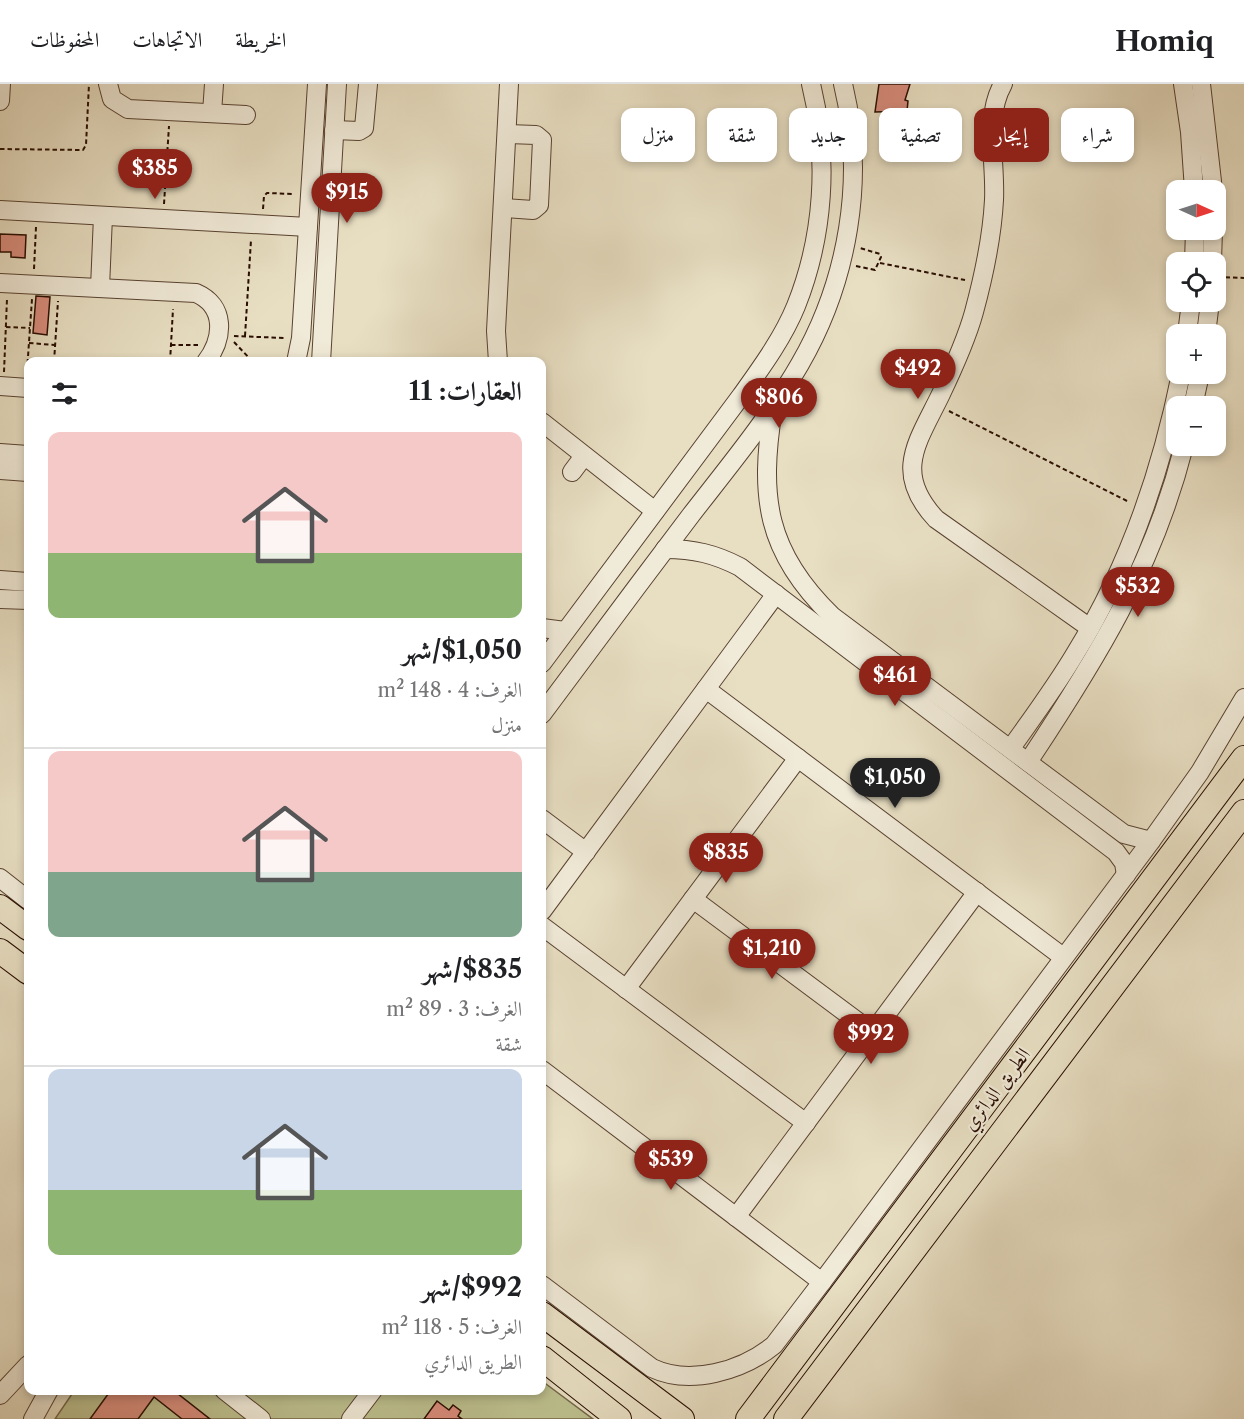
<!DOCTYPE html>
<html lang="ar">
<meta charset="utf-8">
<style>
body{margin:0;font-family:"Libre Caslon Text",Amiri,serif;background:#f6f6f6;color:#202124;direction:rtl;height:100vh;display:flex;flex-direction:column;font-size:22px;white-space:nowrap}
*{box-sizing:border-box;margin:0}
p{font-size:20px;color:#757577}
.icon{flex:none;width:33px;height:33px;fill:none;stroke:currentColor;stroke-width:2;stroke-linecap:round;stroke-linejoin:round}
.map{position:relative;flex:1;overflow:hidden;direction:ltr}
.panel{position:absolute;left:24px;top:273px;width:522px;height:1038px;display:flex;flex-direction:column;background:#fff;border-radius:12px;box-shadow:0 3px 9px #0003;direction:rtl}
.panel>*{flex:none}
.top-card{position:absolute;left:564px;top:24px;width:570px;height:54px;direction:rtl;display:flex;gap:12px}
.needle{width:39px;rotate:93deg}
.fabs{position:absolute;left:1166px;top:96px;display:grid;gap:12px}
.fabs a{display:grid;place-items:center;width:60px;height:60px;border-radius:12px;background:#fff;box-shadow:0 3px 9px #0003;font-size:30px}
.price{position:absolute;translate:-50% -51px;padding:0 14px;border-radius:21px;background:#8f2418;color:#fff;font-size:20px;line-height:39px;filter:drop-shadow(0 2px 3px #0008)}
.price::after{content:'';position:absolute;left:50%;top:36px;width:18px;height:14px;margin-left:-9px;background:inherit;clip-path:polygon(0 0,100% 0,50% 100%)}
.price.active{background:#222;color:#fff}
ul{padding:0;list-style:none}
li{display:grid;align-content:center;gap:12px;height:318px;padding:0 24px}
li+li{border-top:2px solid #e0e0e0}
li span{display:grid;place-items:center;height:186px;border-radius:12px;color:#555}
li>.icon{margin-inline-start:auto}
span .icon{width:108px;height:108px;fill:#fffc;stroke-width:1}
li b{font-size:26px}
h2{display:flex;justify-content:space-between;align-items:center;height:72px;padding:0 24px;font-size:26px}
.tag{padding:0 21px;border-radius:12px;background:#fff;box-shadow:0 3px 9px #0003;font-size:21px;line-height:54px}
.tag.active{background:#8f2418;color:#fff}
header{display:flex;align-items:center;gap:36px;box-sizing:border-box;height:84px;padding:0 30px;background:#fff;border-bottom:2px solid #e0e0e0}
header strong{font-size:28px}
nav{display:flex;gap:33px;margin-inline-start:auto;font-size:21px}
.map>svg:first-child{display:block}
.green{fill:#bdc08f;stroke:#736648;stroke-width:1.5}
.building{fill:#d98d7d;stroke:#290d00;stroke-width:1.5}
.lines{fill:none;stroke-linecap:round;stroke-linejoin:round}
.minor-casing{stroke:#594231;stroke-width:20}
.major-casing{stroke:#290d00;stroke-width:26}
.path{stroke:#290d00;stroke-width:2;stroke-dasharray:4.5 3;stroke-linecap:butt}
.minor{stroke:#f0ead8;stroke-width:18}
.major{stroke:#e8dfc3;stroke-width:24}
.labels{text-anchor:middle;dominant-baseline:central;stroke-width:4.5;stroke-linejoin:round;paint-order:stroke}
.street-label{font-size:20px;fill:#290d00;stroke:#f0ead8}
</style>
<header>
<strong>Homiq</strong>
<nav><a>الخريطة</a><a>الاتجاهات</a><a>المحفوظات</a></nav>
</header>
<div class="map">
<svg width="1244" height="1335" viewBox="0 0 1244 1335">
<rect width="100%" height="100%" fill="#e8dfc3"/>
<filter id="stains"><feTurbulence type="fractalNoise" baseFrequency=".00333" numOctaves="4"/><feColorMatrix values="0 0 0 0 .2 0 0 0 0 .09 0 0 0 0 .02 0 0 0 .5 -.17"/></filter>
<radialGradient id="worn" r=".72"><stop offset=".6" stop-color="#630" stop-opacity="0"/><stop offset="1" stop-color="#630" stop-opacity=".3"/></radialGradient>
<polygon class="green" points="542,1297 593,1335 55,1335 74,1307 542,1306"/>
<g class="building">
<polygon points="879,0 910,0 905,16 908,17 907,27 875,28"/>
<polygon points="0,150 26,151 25,174 11,173 11,168 0,168"/>
<polygon points="36,212 50,213 47,251 33,249"/>
<polygon points="111,1306 173,1306 210,1335 182,1335 154,1313 138,1335 90,1335"/>
<polygon points="437,1317 449,1326 453,1321 461,1327 458,1332 462,1335 424,1335"/>
</g>
<g class="lines">
<defs>
<g id="minor">
<polyline points="108,0 112,15 128,25 246,31"/>
<path d="M1003,0C984,33 996,79 994,116C992,154 984,191 974,228C966,257 953,285 940,312C917,359 893,389 936,435L1090,544"/>
<polyline points="1183,0 1190,48 1194,106"/>
<polyline points="1201,0 1213,106"/>
<polyline points="0,17 1,0"/>
<polyline points="212,29 214,0"/>
<polyline points="334,46 359,47 364,44 368,0"/>
<polyline points="503,124 533,126 539,121 542,56 536,51 507,50"/>
<polyline points="0,126 308,143"/>
<polyline points="1194,178 1195,146"/>
<polyline points="1212,178 1213,146"/>
<path d="M0,199L196,209C226,222 224,254 206,278"/>
<polyline points="100,204 103,132"/>
<polyline points="1187,250 1191,218"/>
<polyline points="1206,250 1210,218"/>
<polyline points="296,278 301,254 317,0"/>
<polyline points="321,278 337,0"/>
<polyline points="498,278 496,247 509,0"/>
<polyline points="0,302 28,304"/>
<polyline points="1193,322 1200,290"/>
<path d="M773,325C759,413 766,468 832,532L1124,750L1151,757"/>
<polyline points="542,338 655,427"/>
<polyline points="0,369 28,371"/>
<polyline points="0,386 28,388"/>
<polyline points="572,388 584,372"/>
<path d="M665,465C694,465 715,470 740,483L1116,768L1124,779L1126,791"/>
<polyline points="0,496 28,498"/>
<polyline points="0,515 28,516"/>
<polyline points="542,544 565,547"/>
<path d="M542,579L741,312C761,284 783,254 796,222C824,152 829,73 811,0"/>
<polyline points="706,605 1063,873"/>
<path d="M542,630C591,564 641,497 691,431C729,382 769,334 800,280C848,197 866,94 843,0"/>
<path d="M1011,664C1033,633 1056,602 1075,570C1129,483 1161,389 1181,290"/>
<path d="M1028,678C1097,574 1153,484 1184,362"/>
<polyline points="542,735 586,768"/>
<polyline points="0,794 28,816"/>
<polyline points="693,815 873,949"/>
<polyline points="542,827 776,510"/>
<polyline points="542,842 806,1039"/>
<polyline points="626,905 798,674"/>
<polyline points="542,986 822,1198"/>
<polyline points="736,1133 977,808"/>
<path d="M542,1201L652,1284C690,1302 742,1287 774,1261L822,1198L1151,757L1200,688L1244,614"/>
<polyline points="224,1306 261,1335"/>
<polyline points="0,1311 28,1281"/>
<polyline points="33,1335 49,1306"/>
<polyline points="351,1335 373,1306"/>
</g>
<g id="major">
<polyline points="0,823 28,844"/>
<polyline points="0,867 28,888"/>
<polyline points="542,1230 682,1335"/>
<polyline points="542,1274 619,1335"/>
<polyline points="748,1335 1244,674"/>
<polyline points="786,1335 1244,728"/>
</g>
</defs>
<use href="#minor" class="minor-casing"/>
<use href="#major" class="major-casing"/>
<g class="path">
<polyline points="0,65 83,66 86,61 89,0"/>
<polyline points="164,120 169,42"/>
<polyline points="263,125 264,112 267,109 294,110"/>
<polyline points="880,179 965,196"/>
<polyline points="856,182 875,186 881,173 880,170 860,164"/>
<polyline points="34,185 36,143"/>
<polyline points="1218,193 1244,194"/>
<polyline points="6,243 30,244"/>
<polyline points="234,252 285,254"/>
<polyline points="245,252 251,156"/>
<polyline points="234,258 253,278"/>
<polyline points="29,259 55,261"/>
<polyline points="171,261 198,261"/>
<polyline points="54,278 58,217"/>
<polyline points="170,278 173,225"/>
<polyline points="27,287 32,215"/>
<polyline points="4,288 7,215"/>
<polyline points="949,327 1129,418"/>
</g>
<use href="#minor" class="minor"/>
<use href="#major" class="major"/>
</g>
<g class="labels">
<g class="street-label">
<text transform="translate(996 1005) rotate(-53)">الطريق الدائري</text>
</g>
</g>
<rect width="100%" height="100%" filter="url(#stains)"/>
<rect width="100%" height="100%" fill="url(#worn)"/>
</svg>
<div class="fabs">
<a><svg class="needle" viewBox="-14 -14 28 28"><path d="M0-13l5 13h-10z" fill="#e53935"/><path d="M0 13l5-13h-10z" fill="#757577"/></svg></a>
<a><svg class="icon" aria-label="locate" viewBox="0 0 24 24"><circle cx="12" cy="12" r="6"/><path d="M12 2v4M12 18v4M2 12h4M18 12h4"/></svg></a>
<a>+</a>
<a>−</a>
</div>
<b class="price" style="left:155px;top:116px">$385</b>
<b class="price" style="left:347px;top:140px">$915</b>
<b class="price" style="left:918px;top:316px">$492</b>
<b class="price" style="left:779px;top:345px">$806</b>
<b class="price" style="left:1138px;top:534px">$532</b>
<b class="price" style="left:895px;top:623px">$461</b>
<b class="price active" style="left:895px;top:725px">$1,050</b>
<b class="price" style="left:726px;top:800px">$835</b>
<b class="price" style="left:772px;top:896px">$1,210</b>
<b class="price" style="left:871px;top:981px">$992</b>
<b class="price" style="left:671px;top:1107px">$539</b>
<div class="top-card">
<a class="tag">شراء</a>
<a class="tag active">إيجار</a>
<a class="tag">تصفية</a>
<a class="tag">جديد</a>
<a class="tag">شقة</a>
<a class="tag">منزل</a>
</div>
<section class="panel">
<h2>العقارات: 11<svg class="icon" aria-label="filters" viewBox="0 0 24 24"><path d="M4 7h16M4 17h16"/><circle cx="9" cy="7" r="2"/><circle cx="15" cy="17" r="2"/></svg></h2>
<ul>
<li><span style="background:linear-gradient(#f6c9c9 65%,#8fb573 0)"><svg class="icon" aria-label="home" viewBox="0 0 24 24"><path d="M3 11l9-7 9 7M6 9v11h12V9"/></svg></span><div><b>$1,050/شهر</b><p>الغرف: 4 · 148 m²</p><p>منزل</p></div></li>
<li><span style="background:linear-gradient(#f6c9c9 65%,#7fa58c 0)"><svg class="icon" aria-label="home" viewBox="0 0 24 24"><path d="M3 11l9-7 9 7M6 9v11h12V9"/></svg></span><div><b>$835/شهر</b><p>الغرف: 3 · 89 m²</p><p>شقة</p></div></li>
<li><span style="background:linear-gradient(#c9d6e8 65%,#8fb573 0)"><svg class="icon" aria-label="home" viewBox="0 0 24 24"><path d="M3 11l9-7 9 7M6 9v11h12V9"/></svg></span><div><b>$992/شهر</b><p>الغرف: 5 · 118 m²</p><p>الطريق الدائري</p></div></li>
</ul>
</section>
</div>
